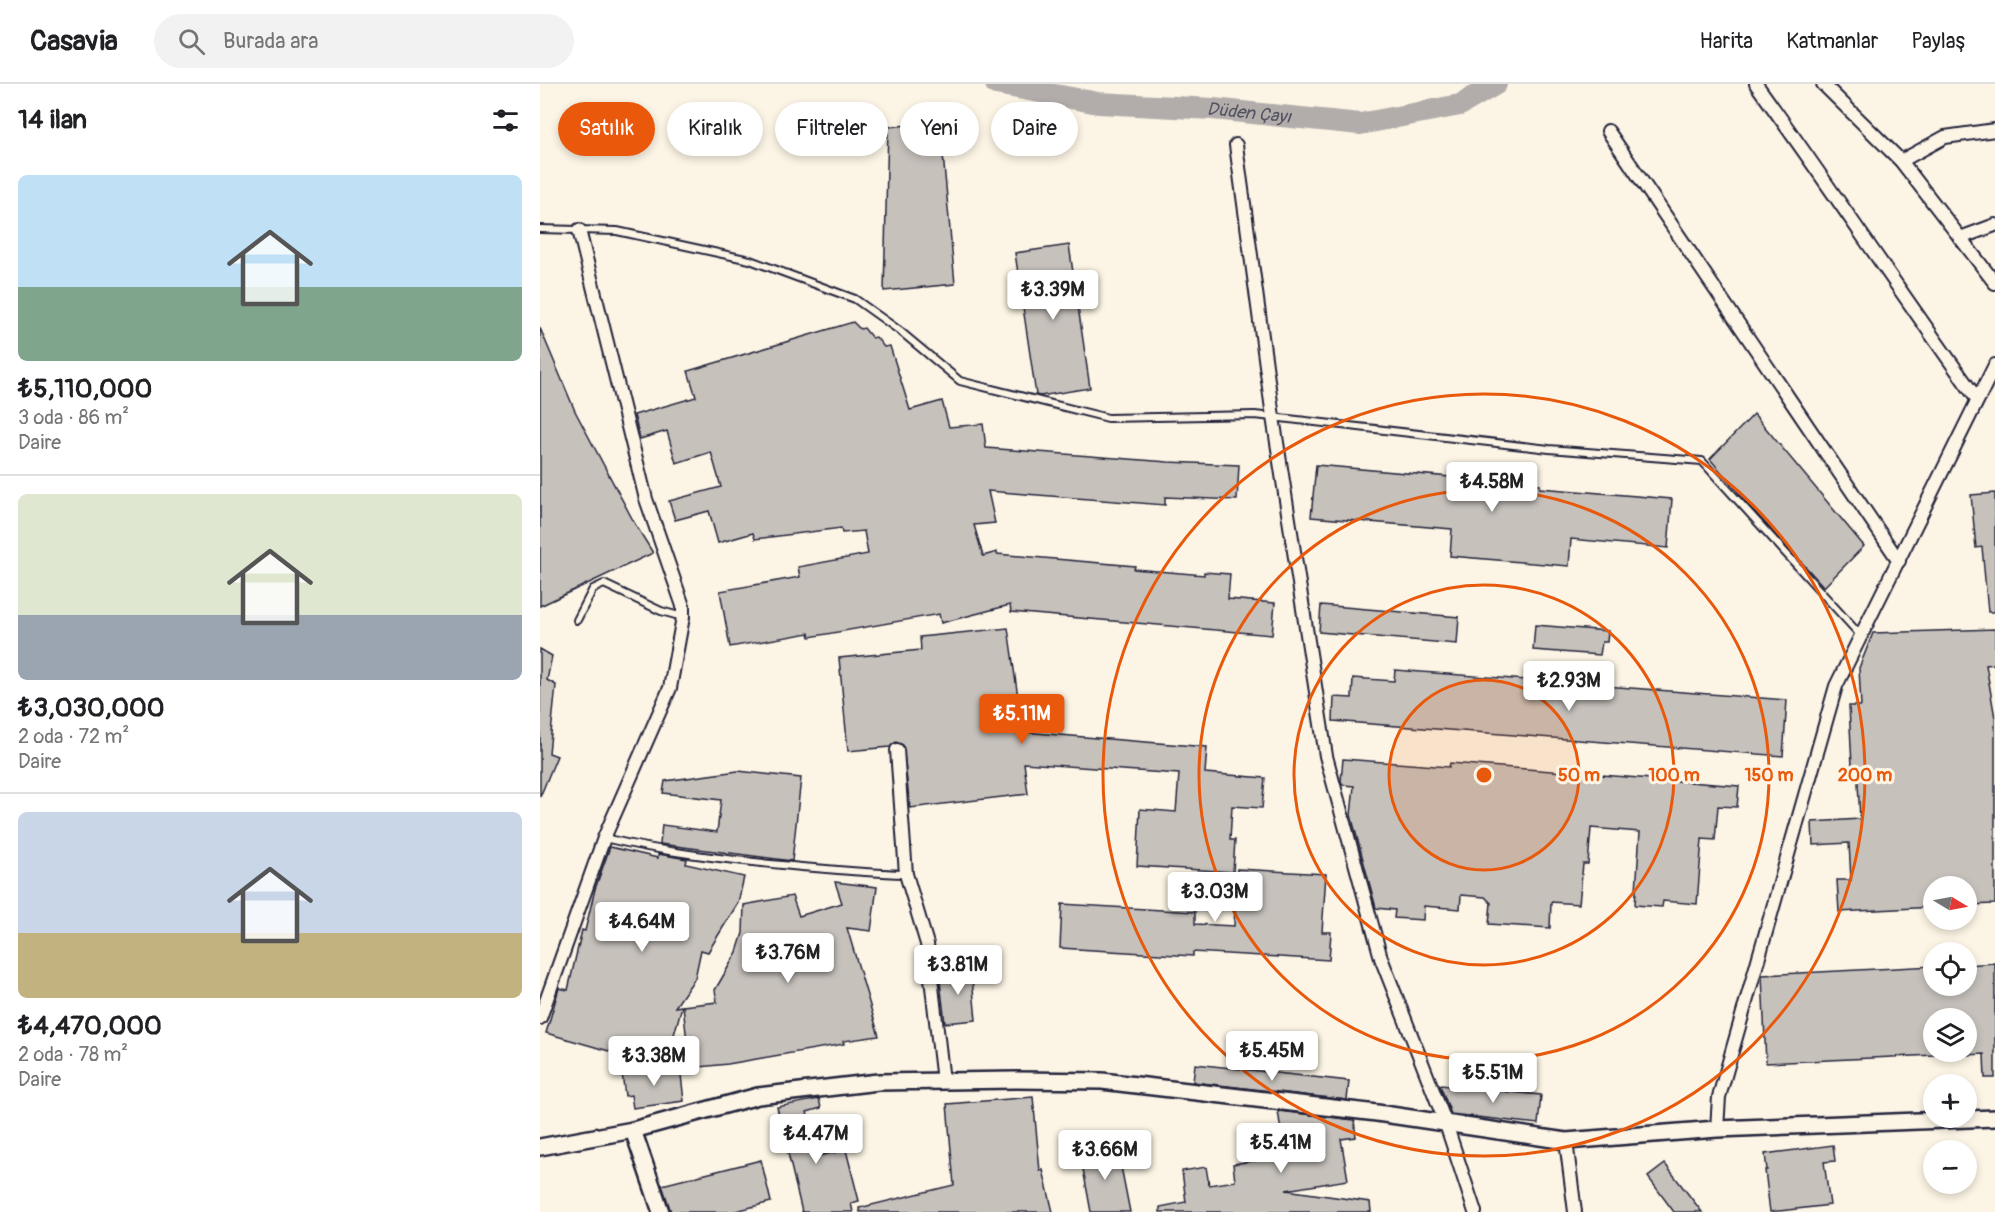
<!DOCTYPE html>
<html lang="tr">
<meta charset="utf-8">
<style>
body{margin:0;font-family:Pangolin,sans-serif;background:#f2f2f2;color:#202124;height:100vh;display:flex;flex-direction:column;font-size:22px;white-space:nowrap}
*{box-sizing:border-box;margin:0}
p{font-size:20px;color:#757577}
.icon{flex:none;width:33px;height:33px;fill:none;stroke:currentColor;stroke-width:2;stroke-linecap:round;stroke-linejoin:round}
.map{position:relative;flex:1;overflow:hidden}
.details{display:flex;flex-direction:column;background:#fff;width:540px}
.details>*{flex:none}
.hud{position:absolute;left:18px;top:18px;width:570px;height:54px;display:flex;gap:12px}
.needle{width:39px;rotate:100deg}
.fabs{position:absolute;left:1383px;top:792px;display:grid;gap:12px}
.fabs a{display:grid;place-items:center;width:54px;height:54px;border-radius:50%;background:#fff;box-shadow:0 3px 9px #0003;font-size:30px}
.price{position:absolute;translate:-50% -51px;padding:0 14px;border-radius:6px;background:#fff;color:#222;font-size:20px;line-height:39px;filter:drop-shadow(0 2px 3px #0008)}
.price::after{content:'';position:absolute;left:50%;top:36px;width:18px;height:14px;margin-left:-9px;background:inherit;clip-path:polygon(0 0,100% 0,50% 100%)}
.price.on{background:#ea580c;color:#fff}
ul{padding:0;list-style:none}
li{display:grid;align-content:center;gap:12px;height:318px;padding:0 18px}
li+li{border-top:2px solid #e0e0e0}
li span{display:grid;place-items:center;height:186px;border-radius:9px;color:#555}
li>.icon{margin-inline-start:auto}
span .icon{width:108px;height:108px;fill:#fffc;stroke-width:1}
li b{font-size:26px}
h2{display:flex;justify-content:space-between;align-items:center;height:72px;padding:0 18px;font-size:26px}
.tag{padding:0 21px;border-radius:27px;background:#fff;box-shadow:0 3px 9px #0003;font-size:21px;line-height:54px}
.tag.on{background:#ea580c;color:#fff}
header{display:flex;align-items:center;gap:36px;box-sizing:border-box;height:84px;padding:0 30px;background:#fff;border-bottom:2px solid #e0e0e0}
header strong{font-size:28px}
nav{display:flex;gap:33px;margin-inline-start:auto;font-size:21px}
.search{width:420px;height:54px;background:#f2f2f2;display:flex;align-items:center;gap:15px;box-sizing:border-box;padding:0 21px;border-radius:33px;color:#757577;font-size:22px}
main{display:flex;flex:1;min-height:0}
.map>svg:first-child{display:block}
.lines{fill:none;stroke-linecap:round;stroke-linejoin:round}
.river{stroke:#b2adab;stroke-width:22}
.building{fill:#c6c1bb;stroke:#22223b;stroke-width:1.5}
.service-casing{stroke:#22223b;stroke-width:10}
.minor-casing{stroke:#22223b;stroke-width:16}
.tertiary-casing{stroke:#22223b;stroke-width:20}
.service{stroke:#fcf5e5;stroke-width:6}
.minor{stroke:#fcf5e5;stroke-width:12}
.tertiary{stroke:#fcf5e5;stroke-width:15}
.ring{fill:none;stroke:#e8590c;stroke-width:3}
.labels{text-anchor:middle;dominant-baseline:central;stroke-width:6;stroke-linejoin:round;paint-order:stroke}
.water-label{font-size:18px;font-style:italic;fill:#545362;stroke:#fcf5e5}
.centre{fill:#e8590c;stroke:#fcf5e5;stroke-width:3}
.ring-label{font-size:18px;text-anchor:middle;font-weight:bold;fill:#e8590c;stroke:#fcf5e5;stroke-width:6;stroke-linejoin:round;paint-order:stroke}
</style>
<header>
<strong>Casavia</strong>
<div class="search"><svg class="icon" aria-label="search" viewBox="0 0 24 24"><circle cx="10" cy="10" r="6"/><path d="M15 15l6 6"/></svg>Burada ara</div>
<nav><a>Harita</a><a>Katmanlar</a><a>Paylaş</a></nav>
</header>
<main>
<section class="details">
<h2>14 ilan<svg class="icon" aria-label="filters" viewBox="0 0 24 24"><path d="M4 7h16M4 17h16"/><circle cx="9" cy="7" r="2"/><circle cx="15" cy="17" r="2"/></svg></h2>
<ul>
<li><span style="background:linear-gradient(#bfe0f5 60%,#7fa58c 0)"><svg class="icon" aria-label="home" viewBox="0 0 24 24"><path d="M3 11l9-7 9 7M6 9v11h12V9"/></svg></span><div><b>₺5,110,000</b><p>3 oda · 86 m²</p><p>Daire</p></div></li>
<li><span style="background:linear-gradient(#dfe7d0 65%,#9aa5b1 0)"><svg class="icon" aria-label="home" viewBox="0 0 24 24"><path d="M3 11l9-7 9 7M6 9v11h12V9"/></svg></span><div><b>₺3,030,000</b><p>2 oda · 72 m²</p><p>Daire</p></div></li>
<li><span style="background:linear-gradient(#c9d6e8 65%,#c2b280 0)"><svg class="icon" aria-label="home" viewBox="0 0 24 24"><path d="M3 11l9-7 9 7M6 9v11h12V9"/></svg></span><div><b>₺4,470,000</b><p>2 oda · 78 m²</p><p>Daire</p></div></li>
</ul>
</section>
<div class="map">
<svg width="1455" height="1128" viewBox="0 0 1455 1128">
<rect width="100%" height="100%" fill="#fcf5e5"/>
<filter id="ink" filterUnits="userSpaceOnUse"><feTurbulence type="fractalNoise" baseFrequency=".0167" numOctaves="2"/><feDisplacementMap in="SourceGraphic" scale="12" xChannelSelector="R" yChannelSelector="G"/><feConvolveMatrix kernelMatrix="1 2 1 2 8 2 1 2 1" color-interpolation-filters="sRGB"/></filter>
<g filter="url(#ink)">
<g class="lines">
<path class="river" id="s1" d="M456,0L558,19L673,25L820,40L920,21L956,0"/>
</g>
<g class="building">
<polygon points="400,38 415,200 344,207 348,43"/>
<polygon points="529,161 550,304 500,312 496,311 475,169"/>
<polygon points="313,238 320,245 324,244 332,254 336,253 344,263 350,262 370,326 402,317 409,343 443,340 446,364 628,378 699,381 697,416 625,413 625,421 448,407 455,439 434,441 443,472 457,468 457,470 595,482 594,485 664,491 664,488 690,490 688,515 735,519 732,551 471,528 470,521 401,539 399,530 270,553 269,549 190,563 180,507 260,493 258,483 328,470 324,447 302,449 301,444 215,455 213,449 178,459 169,427 135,436 129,417 181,403 171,368 136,379 127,347 100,355 94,331 156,313 148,287"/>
<polygon points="0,244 35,327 95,440 113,469 0,522"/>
<polygon points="1214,330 1324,462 1284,503 1210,422 1170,375"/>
<polygon points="776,381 1000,401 1000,404 1132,415 1128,464 1031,455 1029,482 910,472 912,445 771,433"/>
<polygon points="1455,409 1455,528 1448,528 1442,463 1436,464 1431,411"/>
<polygon points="781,521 919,533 917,560 779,548"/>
<polygon points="995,541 1068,547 1067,558 1062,558 1060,571 993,566"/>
<polygon points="468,544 483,648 667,663 665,689 725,694 722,724 692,722 690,756 695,756 693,788 597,782 600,725 636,728 639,690 484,679 488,710 370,724 363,661 356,658 350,663 308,667 299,574 381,566 380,553"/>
<polygon points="1455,545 1455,580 1446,581 1455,634 1455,820 1426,821 1426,802 1394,802 1394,823 1299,828 1297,796 1311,796 1309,759 1273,761 1272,738 1320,735 1317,682 1312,682 1309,622 1321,622 1319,584 1333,549"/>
<polygon points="0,565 12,572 7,596 16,601 9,669 17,672 0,713"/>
<polygon points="855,586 1247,616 1243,672 793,637 794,613 812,614 813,594 854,597"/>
<polygon points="803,675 909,683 910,679 1199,702 1197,723 1178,722 1175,756 1162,755 1157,820 1123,817 1122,823 1095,821 1100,748 1051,744 1048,780 1043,780 1039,820 1011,818 1010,844 949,840 951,819 945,813 921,811 920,825 884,822 883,836 854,834 855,826 836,824 811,731 814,702 803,701 801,697"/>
<polygon points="198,687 261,694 252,777 120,760 122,741 177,748 181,716 123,709 125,697"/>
<polygon points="70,763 118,774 118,770 147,775 146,780 204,793 198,819 168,868 161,866 155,894 135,923 142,922 125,983 6,949 19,904 28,906 42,846 45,847 55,805"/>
<polygon points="697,785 786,790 782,848 791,848 789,876 653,868 653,872 520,864 522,820 655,828 655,840 694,842"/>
<polygon points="295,798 337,803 331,847 307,844 339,952 303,957 304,960 188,980 150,984 143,922 177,918 175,906 197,868 203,849 204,821 252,812 259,832 302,819"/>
<polygon points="1455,879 1455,994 1445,994 1444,970 1426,971 1426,934 1394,934 1394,971 1226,979 1222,891 1394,882 1394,902 1426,902 1426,881"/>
<polygon points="431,884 436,936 405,939 399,889"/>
<polygon points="655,980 809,997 807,1016 653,998"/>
<polygon points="140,982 144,1017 93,1024 91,1011 85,1012 82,989"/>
<polygon points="900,1001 1001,1011 998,1040 911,1030"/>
<polygon points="493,1013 500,1087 503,1086 513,1128 320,1128 319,1124 414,1101 407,1020"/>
<polygon points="279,1015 281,1024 267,1028 278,1072 306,1066 319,1117 311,1119 313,1128 262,1128 237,1023"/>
<polygon points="738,1027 814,1036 816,1053 801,1055 808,1096 746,1106 830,1118 831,1128 620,1128 620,1123 646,1118 642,1087 666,1083 669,1101 695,1097 693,1080 745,1072"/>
<polygon points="1293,1061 1295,1077 1284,1078 1290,1121 1230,1128 1225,1086 1227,1086 1225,1070"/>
<polygon points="577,1062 590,1128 551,1128 540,1069"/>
<polygon points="221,1076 231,1118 192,1128 131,1128 122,1101"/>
<polygon points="1125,1080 1162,1128 1134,1128 1108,1093"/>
</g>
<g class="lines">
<defs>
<g id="service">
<polyline points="0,145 77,147 210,176 315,215 360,247 420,297 568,334 715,331 1009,365 1162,377 1321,552"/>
<polyline points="37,536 53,505 64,500 121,527 143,533"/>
<path d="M64,754C123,768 182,775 242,781C283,785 324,789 366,790"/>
</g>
<g id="minor">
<path d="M1216,0C1291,104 1362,211 1437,315"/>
<polyline points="1283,0 1361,77 1455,199"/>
<polyline points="1068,47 1359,477"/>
<polyline points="696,61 733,333 786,672 841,874 906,1040 935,1128"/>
<polyline points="1361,77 1405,53 1455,46"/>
<polyline points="1420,154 1455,141"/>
<polyline points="357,666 366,790 387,860 403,997"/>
<polyline points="0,934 64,754 130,604 143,533 143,522 106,415 39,146"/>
<polyline points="1177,1045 1179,1013 1296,602 1455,281"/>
<polyline points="1026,1057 1035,1128"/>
</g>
<g id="tertiary">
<polyline points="93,1046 121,1128"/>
<polyline points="0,1063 93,1046 218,1012 338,998 476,996 562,997 837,1029 1026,1057 1177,1045 1455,1034"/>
</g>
</defs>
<use href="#service" class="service-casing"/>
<use href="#minor" class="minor-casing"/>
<use href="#tertiary" class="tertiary-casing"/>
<use href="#service" class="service"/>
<use href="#minor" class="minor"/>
<use href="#tertiary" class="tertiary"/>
</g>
</g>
<circle cx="944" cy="691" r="95" fill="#e8590c" fill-opacity=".12"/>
<g class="ring">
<circle cx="944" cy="691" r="95"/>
<circle cx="944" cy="691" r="190"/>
<circle cx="944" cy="691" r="285"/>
<circle cx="944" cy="691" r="381"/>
</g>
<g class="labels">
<g class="water-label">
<text stroke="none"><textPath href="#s1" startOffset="255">Düden Çayı</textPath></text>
</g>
</g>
<circle cx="944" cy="691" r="9" class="centre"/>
<g class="ring-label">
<text x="1039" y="697">50 m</text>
<text x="1134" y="697">100 m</text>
<text x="1229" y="697">150 m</text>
<text x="1325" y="697">200 m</text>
</g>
</svg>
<div class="fabs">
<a><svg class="needle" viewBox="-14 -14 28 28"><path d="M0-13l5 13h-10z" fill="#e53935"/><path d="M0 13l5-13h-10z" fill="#757577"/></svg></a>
<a><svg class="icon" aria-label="locate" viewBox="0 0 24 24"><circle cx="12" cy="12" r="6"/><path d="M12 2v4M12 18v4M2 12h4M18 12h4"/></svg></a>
<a><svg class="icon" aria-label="layers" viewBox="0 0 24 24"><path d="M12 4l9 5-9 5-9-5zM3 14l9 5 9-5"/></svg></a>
<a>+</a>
<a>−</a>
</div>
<b class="price" style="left:513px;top:237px">₺3.39M</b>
<b class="price" style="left:952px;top:429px">₺4.58M</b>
<b class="price" style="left:1029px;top:628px">₺2.93M</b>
<b class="price on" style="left:482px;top:661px">₺5.11M</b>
<b class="price" style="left:675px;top:839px">₺3.03M</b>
<b class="price" style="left:102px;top:869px">₺4.64M</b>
<b class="price" style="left:248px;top:900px">₺3.76M</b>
<b class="price" style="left:418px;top:912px">₺3.81M</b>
<b class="price" style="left:732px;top:998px">₺5.45M</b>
<b class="price" style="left:114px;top:1003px">₺3.38M</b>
<b class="price" style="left:953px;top:1020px">₺5.51M</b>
<b class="price" style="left:276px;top:1081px">₺4.47M</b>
<b class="price" style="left:741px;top:1090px">₺5.41M</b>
<b class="price" style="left:565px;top:1097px">₺3.66M</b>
<div class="hud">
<a class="tag on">Satılık</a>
<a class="tag">Kiralık</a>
<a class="tag">Filtreler</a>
<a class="tag">Yeni</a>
<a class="tag">Daire</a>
</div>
</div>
</main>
